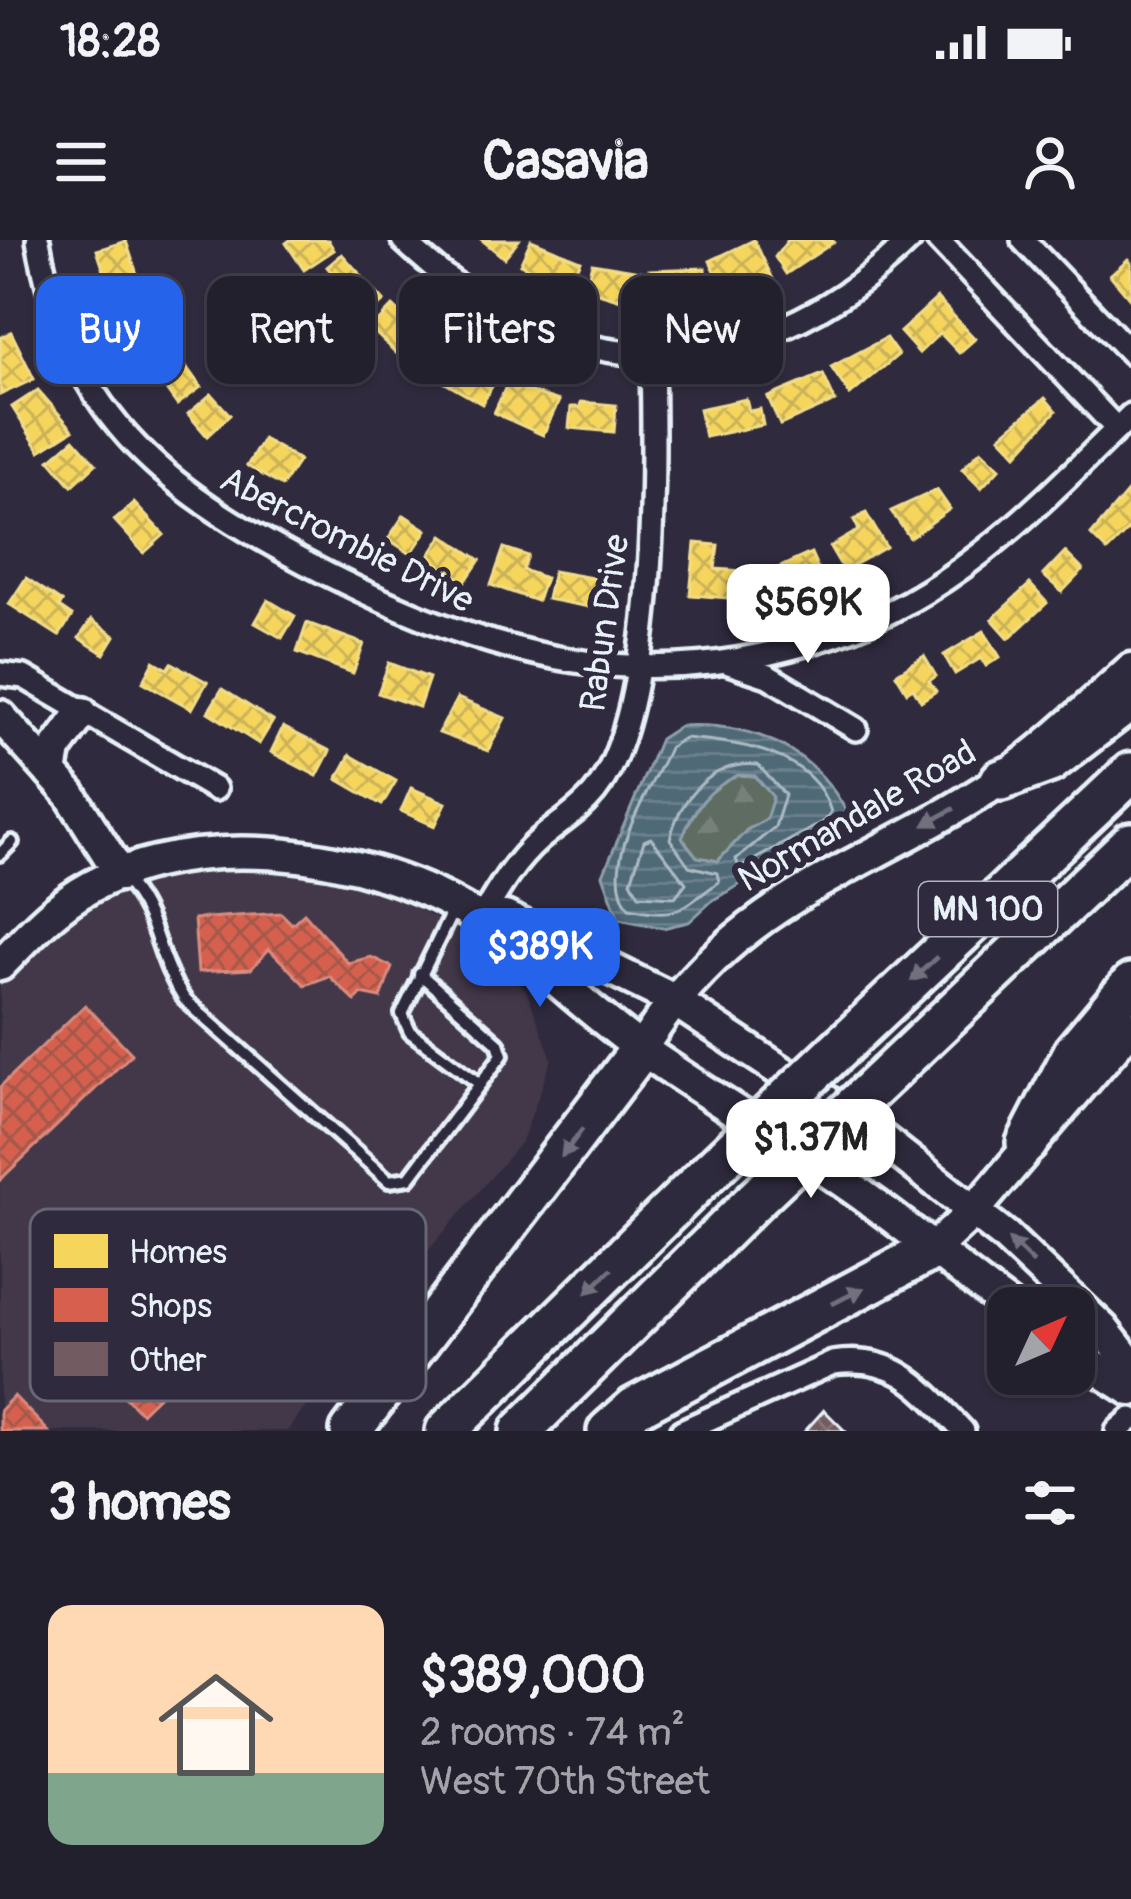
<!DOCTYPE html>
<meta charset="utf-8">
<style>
body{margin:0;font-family:Pangolin,sans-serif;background:#2f2d3a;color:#f1f3f6;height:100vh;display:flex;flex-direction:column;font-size:45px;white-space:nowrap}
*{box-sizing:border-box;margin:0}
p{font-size:39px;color:#a3a3aa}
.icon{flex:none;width:66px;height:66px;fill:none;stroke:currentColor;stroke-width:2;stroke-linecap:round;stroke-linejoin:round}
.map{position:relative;height:1191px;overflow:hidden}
.drawer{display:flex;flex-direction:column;background:#23202e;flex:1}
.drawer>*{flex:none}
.banner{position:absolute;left:36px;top:36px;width:1059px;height:108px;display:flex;gap:24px}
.needle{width:78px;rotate:46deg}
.tools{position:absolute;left:987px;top:1047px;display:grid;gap:24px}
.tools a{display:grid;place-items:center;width:108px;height:108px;border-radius:24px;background:#23202e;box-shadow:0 3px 9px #0004,0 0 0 3px #403e4a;font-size:60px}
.price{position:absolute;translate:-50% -102px;padding:0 27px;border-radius:24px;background:#fff;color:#222;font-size:39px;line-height:78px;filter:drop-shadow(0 3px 6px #0008)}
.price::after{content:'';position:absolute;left:50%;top:72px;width:36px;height:27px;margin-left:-18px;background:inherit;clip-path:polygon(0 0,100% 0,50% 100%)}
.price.current{background:#2563eb;color:#fff}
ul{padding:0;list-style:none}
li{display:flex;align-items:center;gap:36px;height:300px;padding:0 48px}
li+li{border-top:3px solid #403e4a}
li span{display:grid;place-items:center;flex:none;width:336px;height:240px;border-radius:24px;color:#555}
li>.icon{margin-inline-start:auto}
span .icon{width:144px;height:144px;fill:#fffc;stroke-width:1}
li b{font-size:51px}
h2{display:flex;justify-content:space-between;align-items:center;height:144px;padding:0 48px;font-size:51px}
.tag{padding:0 42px;border-radius:24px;background:#23202e;box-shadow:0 3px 9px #0004,0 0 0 3px #403e4a;font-size:42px;line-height:108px}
.tag.current{background:#2563eb;color:#fff}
.status{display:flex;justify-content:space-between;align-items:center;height:84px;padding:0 60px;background:#23202e;direction:ltr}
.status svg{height:33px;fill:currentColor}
header{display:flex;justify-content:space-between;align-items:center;height:156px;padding:0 48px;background:#23202e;font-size:54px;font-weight:800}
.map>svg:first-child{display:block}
.built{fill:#433948}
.forest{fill:url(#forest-firs);stroke:#a4aead;stroke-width:3}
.water{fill:url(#water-rules);stroke:#8d9fab;stroke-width:3;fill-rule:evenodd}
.homes{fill:url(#homes-cross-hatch);stroke:#f2dd8b;stroke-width:3}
.shops{fill:url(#shops-cross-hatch);stroke:#db8c80;stroke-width:3}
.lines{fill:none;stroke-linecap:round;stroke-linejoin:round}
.shore{stroke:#abbbc4;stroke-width:3}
.building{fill:url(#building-cross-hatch);stroke:#e8f1f8;stroke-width:3}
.lane-casing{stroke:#e8f1f8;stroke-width:20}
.street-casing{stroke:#e8f1f8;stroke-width:30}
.secondary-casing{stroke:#e8f1f8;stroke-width:39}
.highway-casing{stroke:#e8f1f8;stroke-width:48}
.lane{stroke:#2f2a3d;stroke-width:10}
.street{stroke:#2f2a3d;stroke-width:21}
.secondary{stroke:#2f2a3d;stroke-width:30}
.highway{stroke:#2f2a3d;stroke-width:39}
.highway-bridge-casing{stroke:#e8f1f8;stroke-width:48;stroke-linecap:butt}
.highway-bridge{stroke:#2f2a3d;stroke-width:39}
.oneway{fill:#70707e}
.labels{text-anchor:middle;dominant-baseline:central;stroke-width:12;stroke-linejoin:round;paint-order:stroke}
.shield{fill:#2f2a3d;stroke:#b0b5c0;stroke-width:3}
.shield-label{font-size:33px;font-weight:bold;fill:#e8f1f8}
.street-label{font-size:36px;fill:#e8f1f8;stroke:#2f2a3d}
.key{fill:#2f2a3d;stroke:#666675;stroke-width:3}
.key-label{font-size:33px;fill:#e8f1f8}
</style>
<div class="status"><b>18:28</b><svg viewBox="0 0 49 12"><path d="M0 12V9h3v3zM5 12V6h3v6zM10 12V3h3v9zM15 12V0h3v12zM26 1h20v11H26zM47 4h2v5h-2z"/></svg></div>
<header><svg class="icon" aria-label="menu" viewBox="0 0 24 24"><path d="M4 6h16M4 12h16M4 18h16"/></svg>Casavia<svg class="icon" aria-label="person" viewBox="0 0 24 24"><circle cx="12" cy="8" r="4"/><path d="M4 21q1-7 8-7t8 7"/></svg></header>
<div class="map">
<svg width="1131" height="1191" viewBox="0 0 1131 1191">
<defs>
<pattern id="forest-firs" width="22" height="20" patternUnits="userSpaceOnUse" patternTransform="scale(3)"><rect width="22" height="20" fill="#5f6c62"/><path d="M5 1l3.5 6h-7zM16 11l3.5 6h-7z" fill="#768179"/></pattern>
<pattern id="water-rules" width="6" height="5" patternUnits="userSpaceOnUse" patternTransform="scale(3)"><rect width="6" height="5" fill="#506977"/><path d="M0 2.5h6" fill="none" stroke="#697f8b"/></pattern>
<pattern id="homes-cross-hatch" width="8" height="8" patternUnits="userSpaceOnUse" patternTransform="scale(3)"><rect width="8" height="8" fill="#f6d55c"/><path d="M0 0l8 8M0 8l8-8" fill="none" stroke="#cab258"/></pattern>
<pattern id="shops-cross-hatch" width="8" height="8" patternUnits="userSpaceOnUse" patternTransform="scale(3)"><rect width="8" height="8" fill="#d6604d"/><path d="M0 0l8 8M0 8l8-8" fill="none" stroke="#a4584c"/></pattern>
<pattern id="building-cross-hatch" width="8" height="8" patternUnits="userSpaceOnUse" patternTransform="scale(3)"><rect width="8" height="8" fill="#725c61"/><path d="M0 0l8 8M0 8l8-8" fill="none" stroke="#867478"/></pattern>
</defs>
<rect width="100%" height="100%" fill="#2f2a3d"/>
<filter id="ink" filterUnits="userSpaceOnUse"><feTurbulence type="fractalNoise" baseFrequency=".00833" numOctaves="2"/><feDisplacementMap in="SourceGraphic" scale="24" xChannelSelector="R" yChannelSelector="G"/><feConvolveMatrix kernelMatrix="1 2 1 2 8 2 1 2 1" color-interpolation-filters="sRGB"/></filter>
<g filter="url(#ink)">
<polygon class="built" points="276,618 367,645 456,688 526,750 552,819 522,901 404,1039 287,1191 0,1191 0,726 96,644"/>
<path class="forest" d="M738,535L755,536L774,557L766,580L747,590L718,621L697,617L682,598C694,568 708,549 738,535Z"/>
<path class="water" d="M680,486C752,482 814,508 847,573L831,592L713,660L689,682L663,688L619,679L603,635L660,499ZM738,535L755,536L773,557L766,579L747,590L718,621L697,617L682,598C694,568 708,549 738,535Z"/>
<g class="homes">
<polygon points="290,0 328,0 334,10 304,30 286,3"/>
<polygon points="482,0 519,0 504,18"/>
<polygon points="531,0 580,20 568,46 520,24"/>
<polygon points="754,0 773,39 750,50 746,41 725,51 710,21"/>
<polygon points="788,0 832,0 834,2 786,34 775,17"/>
<polygon points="126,1 142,49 113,59 97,10"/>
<polygon points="342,14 384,61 362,80 332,47 339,41 327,27"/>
<polygon points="1128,19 1131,22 1131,60 1110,35"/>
<polygon points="592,23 640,31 631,63 585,49"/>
<polygon points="705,28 706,59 651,61 649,30"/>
<polygon points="139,55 149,70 161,62 179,91 142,114 118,76"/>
<polygon points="937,58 975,99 959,113 940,93 919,113 900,92"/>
<polygon points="393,66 435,105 413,129 371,89"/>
<polygon points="11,92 34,139 0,155 0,98"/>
<polygon points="886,98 898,115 850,155 831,127"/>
<polygon points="170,105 201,147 177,165 146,122"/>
<polygon points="446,108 498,136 482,164 431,135"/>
<polygon points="823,134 835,161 780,185 768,157"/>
<polygon points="507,144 559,161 543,195 494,173"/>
<polygon points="38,150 73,190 40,211 12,167"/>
<polygon points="211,154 230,175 207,196 188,174"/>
<polygon points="1045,158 1056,171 1017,214 1000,196"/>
<polygon points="746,159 749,171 760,169 763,185 705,197 699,169"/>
<polygon points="581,162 616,165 614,192 569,188 571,167 580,167"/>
<polygon points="74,199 96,224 72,246 50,220"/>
<polygon points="263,199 299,220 282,246 247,226"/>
<polygon points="981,210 1000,228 981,248 962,229"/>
<polygon points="1130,249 1131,287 1107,311 1091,295"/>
<polygon points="937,250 950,269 910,298 891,271"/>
<polygon points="134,263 164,295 144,313 114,280"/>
<polygon points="866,273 886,307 844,331 830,307 859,290 854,280"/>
<polygon points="404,275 427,290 411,314 388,299"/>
<polygon points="443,295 480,320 465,342 428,318"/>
<polygon points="695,303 718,305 715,329 742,331 739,359 690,355"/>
<polygon points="504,308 528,316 523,330 545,338 537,361 491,345"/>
<polygon points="1065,312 1083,330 1062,352 1043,335"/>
<polygon points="811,313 822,338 789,352 778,328"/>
<polygon points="553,331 615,342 610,371 547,359"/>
<polygon points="26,338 62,362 59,367 72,376 59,396 9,364"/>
<polygon points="1030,344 1047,363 1009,398 992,379"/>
<polygon points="268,360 295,376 282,398 255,383"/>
<polygon points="91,380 115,396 104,414 79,398"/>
<polygon points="307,383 364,404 353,433 297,412"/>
<polygon points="984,391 1000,417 986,426 981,418 955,434 944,415"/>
<polygon points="924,416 936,436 929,441 936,451 921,461 913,448 907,452 896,434"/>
<polygon points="154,421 168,429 172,423 207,442 192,469 143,442"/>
<polygon points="389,423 429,438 419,467 378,453"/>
<polygon points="222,449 273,481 259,504 208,472"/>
<polygon points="457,458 505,478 488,511 439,493"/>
<polygon points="283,487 330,511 317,536 271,512"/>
<polygon points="350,515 396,541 382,565 337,539"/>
<polygon points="411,548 446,563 435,586 401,571"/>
</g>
<g class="shops">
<polygon points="281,673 292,684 304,673 348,723 371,717 392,727 381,758 361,754 355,761 329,736 305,745 269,709 251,729 198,732 194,679"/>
<polygon points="85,765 132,814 0,940 0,847"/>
<polygon points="221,1007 265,1052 141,1173 97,1129"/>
<polygon points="14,1156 48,1191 0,1191 0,1170"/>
</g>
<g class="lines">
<g class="shore">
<path d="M684,498C738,502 813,511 831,572L823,582L739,628L736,619L775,587L785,555L758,525C713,520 680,557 670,599L689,626L717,633L719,642C680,669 680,679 629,668C597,625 650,552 669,508Z"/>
<polygon points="651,598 686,643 675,657 639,655 631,641 644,601"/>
</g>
</g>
<polygon class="building" points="824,1170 845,1191 805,1191"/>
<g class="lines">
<defs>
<g id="lane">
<polyline points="0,614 12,602"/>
<path d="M123,638C161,680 154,715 185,760L389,941L409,938L502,815L498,803L420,734"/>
<polyline points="453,670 402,774 410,792 480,844"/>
</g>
<g id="street">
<path d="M38,0C70,183 172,255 327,334C499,420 646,459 834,395C955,355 1042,262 1131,175"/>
<path d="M403,0C562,151 751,154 910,0"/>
<polyline points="938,0 1117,189"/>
<polyline points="1023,0 1131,113"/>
<polyline points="729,423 768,436 856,489"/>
<polyline points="0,434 24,437 215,549"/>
<path d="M480,680C498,650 513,623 539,600C557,584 579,572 595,552C659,471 654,218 652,114"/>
<path d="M682,1191L833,1123C896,1114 922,1148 963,1191"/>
<polyline points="1117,1191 1131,1179"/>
</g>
<g id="secondary">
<polyline points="0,476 70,554 121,635"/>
<polyline points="51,533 55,510 82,473"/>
<polyline points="480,680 505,677 672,759 870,890 1004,995 1103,1089 1131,1125"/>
<path d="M0,725C19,706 38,684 59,668C169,579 372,607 482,681C539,720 588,772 646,812C720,864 800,909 873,963C920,997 964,1034 1011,1068"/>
<path d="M641,809C738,653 856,636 997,542C1045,510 1088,467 1131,429"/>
<polyline points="932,1010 973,972 1131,787"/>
<polyline points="1074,1114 1131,1150"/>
</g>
<g id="highway">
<polyline points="1001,540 1050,522 1131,460"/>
<polyline points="844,804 1131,533"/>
<polyline points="888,834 1131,603"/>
<polyline points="1027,903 1074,812 1131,744"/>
<polyline points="351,1191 641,809"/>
<polyline points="446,1191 712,929"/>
<polyline points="521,1191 756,959"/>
<polyline points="608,1191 634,1168 932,1010"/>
</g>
</defs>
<use href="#lane" class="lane-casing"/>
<use href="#street" class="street-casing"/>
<use href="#secondary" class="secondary-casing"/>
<use href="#highway" class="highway-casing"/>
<use href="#lane" class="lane"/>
<use href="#street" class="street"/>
<use href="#secondary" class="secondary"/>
<use href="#highway" class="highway"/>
<defs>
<g id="highway-bridge">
<polyline points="712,929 844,804"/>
<polyline points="756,959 888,834"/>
</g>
</defs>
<use href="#highway-bridge" class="highway-bridge-casing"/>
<use href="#highway-bridge" class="highway-bridge"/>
</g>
<defs><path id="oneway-solid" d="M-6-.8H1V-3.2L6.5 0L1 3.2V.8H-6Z" transform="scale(3)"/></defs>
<g class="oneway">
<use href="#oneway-solid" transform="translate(939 577) rotate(151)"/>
<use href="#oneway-solid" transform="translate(924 729) rotate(137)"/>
<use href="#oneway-solid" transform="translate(572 903) rotate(127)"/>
<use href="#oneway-solid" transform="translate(1021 1011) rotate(-136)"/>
<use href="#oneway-solid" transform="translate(599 1041) rotate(136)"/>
<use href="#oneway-solid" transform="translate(848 1056) rotate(-27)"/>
</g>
</g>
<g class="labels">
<rect class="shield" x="919" y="642" width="138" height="54" rx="9"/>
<g class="shield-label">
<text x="988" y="669">MN 100</text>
</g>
<g class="street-label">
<text transform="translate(347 300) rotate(27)">Abercrombie Drive</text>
<text transform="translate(605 383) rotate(-82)">Rabun Drive</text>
<text transform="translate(857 576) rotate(-30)">Normandale Road</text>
</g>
</g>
<rect x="30" y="969" width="396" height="192" rx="18" class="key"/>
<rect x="54" y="994" width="54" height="34" fill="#f6d55c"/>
<rect x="54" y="1048" width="54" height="34" fill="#d6604d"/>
<rect x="54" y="1102" width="54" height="34" fill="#725c61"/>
<g class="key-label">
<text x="129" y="1023">Homes</text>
<text x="129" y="1077">Shops</text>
<text x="129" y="1131">Other</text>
</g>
</svg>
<div class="tools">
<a><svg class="needle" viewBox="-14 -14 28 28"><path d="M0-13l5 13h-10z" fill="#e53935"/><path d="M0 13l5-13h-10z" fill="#a3a3aa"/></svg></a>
</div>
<b class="price" style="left:808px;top:426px">$569K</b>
<b class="price current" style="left:540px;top:770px">$389K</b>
<b class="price" style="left:811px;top:961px">$1.37M</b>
<div class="banner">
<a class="tag current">Buy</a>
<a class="tag">Rent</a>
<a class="tag">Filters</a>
<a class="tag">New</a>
</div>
</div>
<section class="drawer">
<h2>3 homes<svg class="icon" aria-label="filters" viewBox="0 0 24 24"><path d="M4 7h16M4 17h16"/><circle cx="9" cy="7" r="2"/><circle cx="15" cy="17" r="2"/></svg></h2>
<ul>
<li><span style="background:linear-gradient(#ffd9b3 70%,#7fa58c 0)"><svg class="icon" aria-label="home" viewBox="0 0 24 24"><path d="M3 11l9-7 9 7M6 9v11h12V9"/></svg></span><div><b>$389,000</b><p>2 rooms · 74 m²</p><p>West 70th Street</p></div></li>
</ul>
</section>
